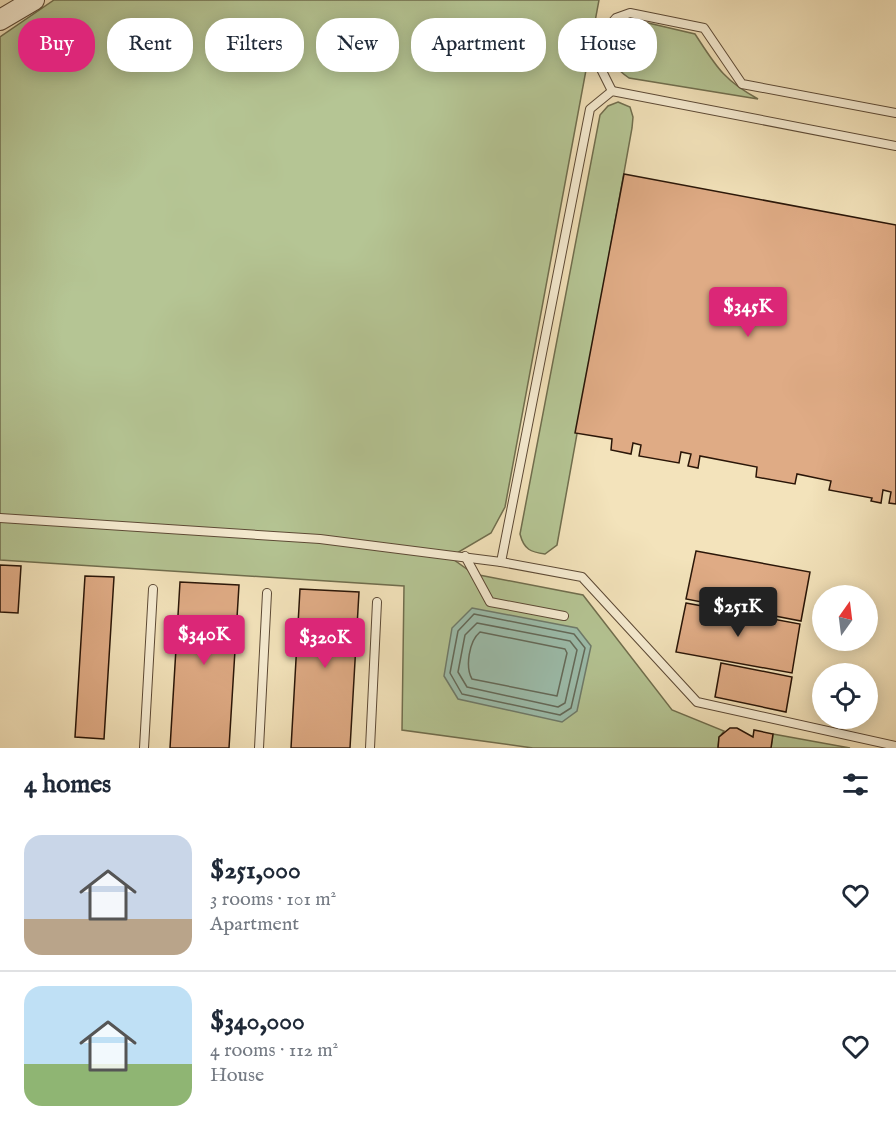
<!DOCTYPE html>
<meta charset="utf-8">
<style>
body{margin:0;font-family:"IM FELL English",serif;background:#f6f6f7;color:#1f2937;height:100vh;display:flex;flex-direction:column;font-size:22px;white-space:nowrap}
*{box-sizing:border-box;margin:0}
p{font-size:20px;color:#747a83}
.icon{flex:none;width:33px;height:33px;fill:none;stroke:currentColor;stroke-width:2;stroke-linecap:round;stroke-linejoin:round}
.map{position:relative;height:748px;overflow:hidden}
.side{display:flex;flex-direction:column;background:#fff;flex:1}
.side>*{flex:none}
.top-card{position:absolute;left:18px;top:18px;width:861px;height:54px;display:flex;gap:12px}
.needle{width:39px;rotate:14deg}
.buttons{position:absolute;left:812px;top:585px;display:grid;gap:12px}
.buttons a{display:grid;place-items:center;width:66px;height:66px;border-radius:50%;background:#fff;box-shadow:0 3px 15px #0003;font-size:30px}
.price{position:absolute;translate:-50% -51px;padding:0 14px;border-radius:6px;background:#db2777;color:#fff;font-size:20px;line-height:39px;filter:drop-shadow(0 2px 3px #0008)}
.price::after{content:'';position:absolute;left:50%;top:36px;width:18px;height:14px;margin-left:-9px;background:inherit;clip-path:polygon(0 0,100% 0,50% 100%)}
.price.active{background:#222;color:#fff}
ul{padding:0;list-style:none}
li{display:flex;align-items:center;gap:18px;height:150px;padding:0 24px}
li+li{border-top:2px solid #e0e1e3}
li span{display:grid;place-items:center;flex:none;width:168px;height:120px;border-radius:18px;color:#555}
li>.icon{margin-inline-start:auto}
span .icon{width:72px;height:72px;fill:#fffc;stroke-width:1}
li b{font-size:26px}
h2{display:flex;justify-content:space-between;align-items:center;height:72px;padding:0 24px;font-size:26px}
.pill{padding:0 21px;border-radius:24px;background:#fff;box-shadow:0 3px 15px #0003;font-size:21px;line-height:54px}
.pill.active{background:#db2777;color:#fff}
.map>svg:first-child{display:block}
.green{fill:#b5c594;stroke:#706e4e;stroke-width:1.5}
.water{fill:#9cbead;stroke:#6e7b6b;stroke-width:1.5}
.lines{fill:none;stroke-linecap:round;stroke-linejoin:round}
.shore{stroke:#636a5a;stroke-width:1.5}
.building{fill:#dfab85;stroke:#2a1608;stroke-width:1.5}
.service-casing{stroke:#5c4935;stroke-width:10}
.tertiary-casing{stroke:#5c4935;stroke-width:22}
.service{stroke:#f7edd3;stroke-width:8}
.tertiary{stroke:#f7edd3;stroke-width:20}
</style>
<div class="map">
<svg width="896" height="748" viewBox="0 0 896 748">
<rect width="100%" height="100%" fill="#f3e3bb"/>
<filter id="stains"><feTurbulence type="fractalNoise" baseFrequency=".00333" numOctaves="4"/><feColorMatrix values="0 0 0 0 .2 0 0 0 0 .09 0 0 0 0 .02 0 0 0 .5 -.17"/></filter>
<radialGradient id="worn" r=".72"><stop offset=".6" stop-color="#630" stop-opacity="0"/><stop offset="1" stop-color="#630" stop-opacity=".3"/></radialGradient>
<g class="green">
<polygon points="54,0 599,0 505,507 491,533 450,557 474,574 583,595 672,710 724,731 719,738 718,748 533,748 402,730 404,586 0,560 0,37"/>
<path d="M629,22H644L695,34C716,66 723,80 758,99L629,78C605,62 603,38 629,22Z"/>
<path d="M618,102L630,107L633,117L632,128L557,545L545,554C531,552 524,550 520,534L600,115L608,106Z"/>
<polygon points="773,734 850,748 771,748"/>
</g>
<polygon class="water" points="472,608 577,628 591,646 577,711 562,722 458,699 444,676 452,628"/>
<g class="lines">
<g class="shore">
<polygon points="474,614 574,634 585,648 571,708 560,715 462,694 450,673 458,631"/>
<polygon points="477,623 570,641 577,650 565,703 558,707 467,687 458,672 465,635"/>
<path d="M480,632L565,649L567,653L557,696L472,679C465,667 469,641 480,632Z"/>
</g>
</g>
<g class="building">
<polygon points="624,174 896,225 896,504 889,503 891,492 883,490 881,503 871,501 872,498 829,490 831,481 797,474 795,484 756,477 757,467 700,456 698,468 688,466 691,454 681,452 679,463 639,456 641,445 633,443 631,454 611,450 612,439 575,433"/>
<polygon points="696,551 810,572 801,621 686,599"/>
<polygon points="0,565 21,566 18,613 0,612"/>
<polygon points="85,576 114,577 104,739 75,737"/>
<polygon points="180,582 239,585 229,748 170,748"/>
<polygon points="300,589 359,592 350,748 291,748"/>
<polygon points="686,603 800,624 792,673 676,652"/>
<polygon points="721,663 792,677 786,712 715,697"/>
<polygon points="730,728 737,728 753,737 754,730 773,734 771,748 718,748 719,737"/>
</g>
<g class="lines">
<defs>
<g id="service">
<polyline points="612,91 601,69 609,26 616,18 630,13 704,28 742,84 896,113"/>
<polyline points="896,146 612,91 590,109 501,562 582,577 697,702 896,746"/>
<polyline points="0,518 320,539 501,562"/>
<polyline points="465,556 490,602 564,616"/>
<polyline points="144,748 153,589"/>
<polyline points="259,748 267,593"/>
<polyline points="370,748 377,602"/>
</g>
<polyline id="tertiary" points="0,20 34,0"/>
</defs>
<use href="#service" class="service-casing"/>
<use href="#tertiary" class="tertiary-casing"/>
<use href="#service" class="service"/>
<use href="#tertiary" class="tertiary"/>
</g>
<rect width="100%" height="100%" filter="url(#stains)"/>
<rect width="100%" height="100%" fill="url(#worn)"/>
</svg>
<div class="buttons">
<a><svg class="needle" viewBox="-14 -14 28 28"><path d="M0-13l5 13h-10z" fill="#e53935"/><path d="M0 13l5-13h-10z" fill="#747a83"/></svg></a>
<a><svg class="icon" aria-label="locate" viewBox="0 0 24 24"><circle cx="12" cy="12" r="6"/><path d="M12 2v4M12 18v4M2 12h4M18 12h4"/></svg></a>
</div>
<b class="price" style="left:748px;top:338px">$345K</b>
<b class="price active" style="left:738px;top:638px">$251K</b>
<b class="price" style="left:204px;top:666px">$340K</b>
<b class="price" style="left:325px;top:669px">$320K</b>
<div class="top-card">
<a class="pill active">Buy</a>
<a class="pill">Rent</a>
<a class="pill">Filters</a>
<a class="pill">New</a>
<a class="pill">Apartment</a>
<a class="pill">House</a>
</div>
</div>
<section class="side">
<h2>4 homes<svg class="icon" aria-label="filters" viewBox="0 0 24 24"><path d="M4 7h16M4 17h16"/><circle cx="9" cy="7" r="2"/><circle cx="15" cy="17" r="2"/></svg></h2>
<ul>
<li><span style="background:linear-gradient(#c9d6e8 70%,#b9a48a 0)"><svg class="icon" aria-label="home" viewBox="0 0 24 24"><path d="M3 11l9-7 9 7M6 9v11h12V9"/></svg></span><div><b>$251,000</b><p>3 rooms · 101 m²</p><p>Apartment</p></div><svg class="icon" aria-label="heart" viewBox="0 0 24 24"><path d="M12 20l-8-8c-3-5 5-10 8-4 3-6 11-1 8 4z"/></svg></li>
<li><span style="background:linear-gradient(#bfe0f5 65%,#8fb573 0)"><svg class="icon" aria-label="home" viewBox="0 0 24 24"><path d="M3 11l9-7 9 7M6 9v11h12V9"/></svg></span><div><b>$340,000</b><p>4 rooms · 112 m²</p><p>House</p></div><svg class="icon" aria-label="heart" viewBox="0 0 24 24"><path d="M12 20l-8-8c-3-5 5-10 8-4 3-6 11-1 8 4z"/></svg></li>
</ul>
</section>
